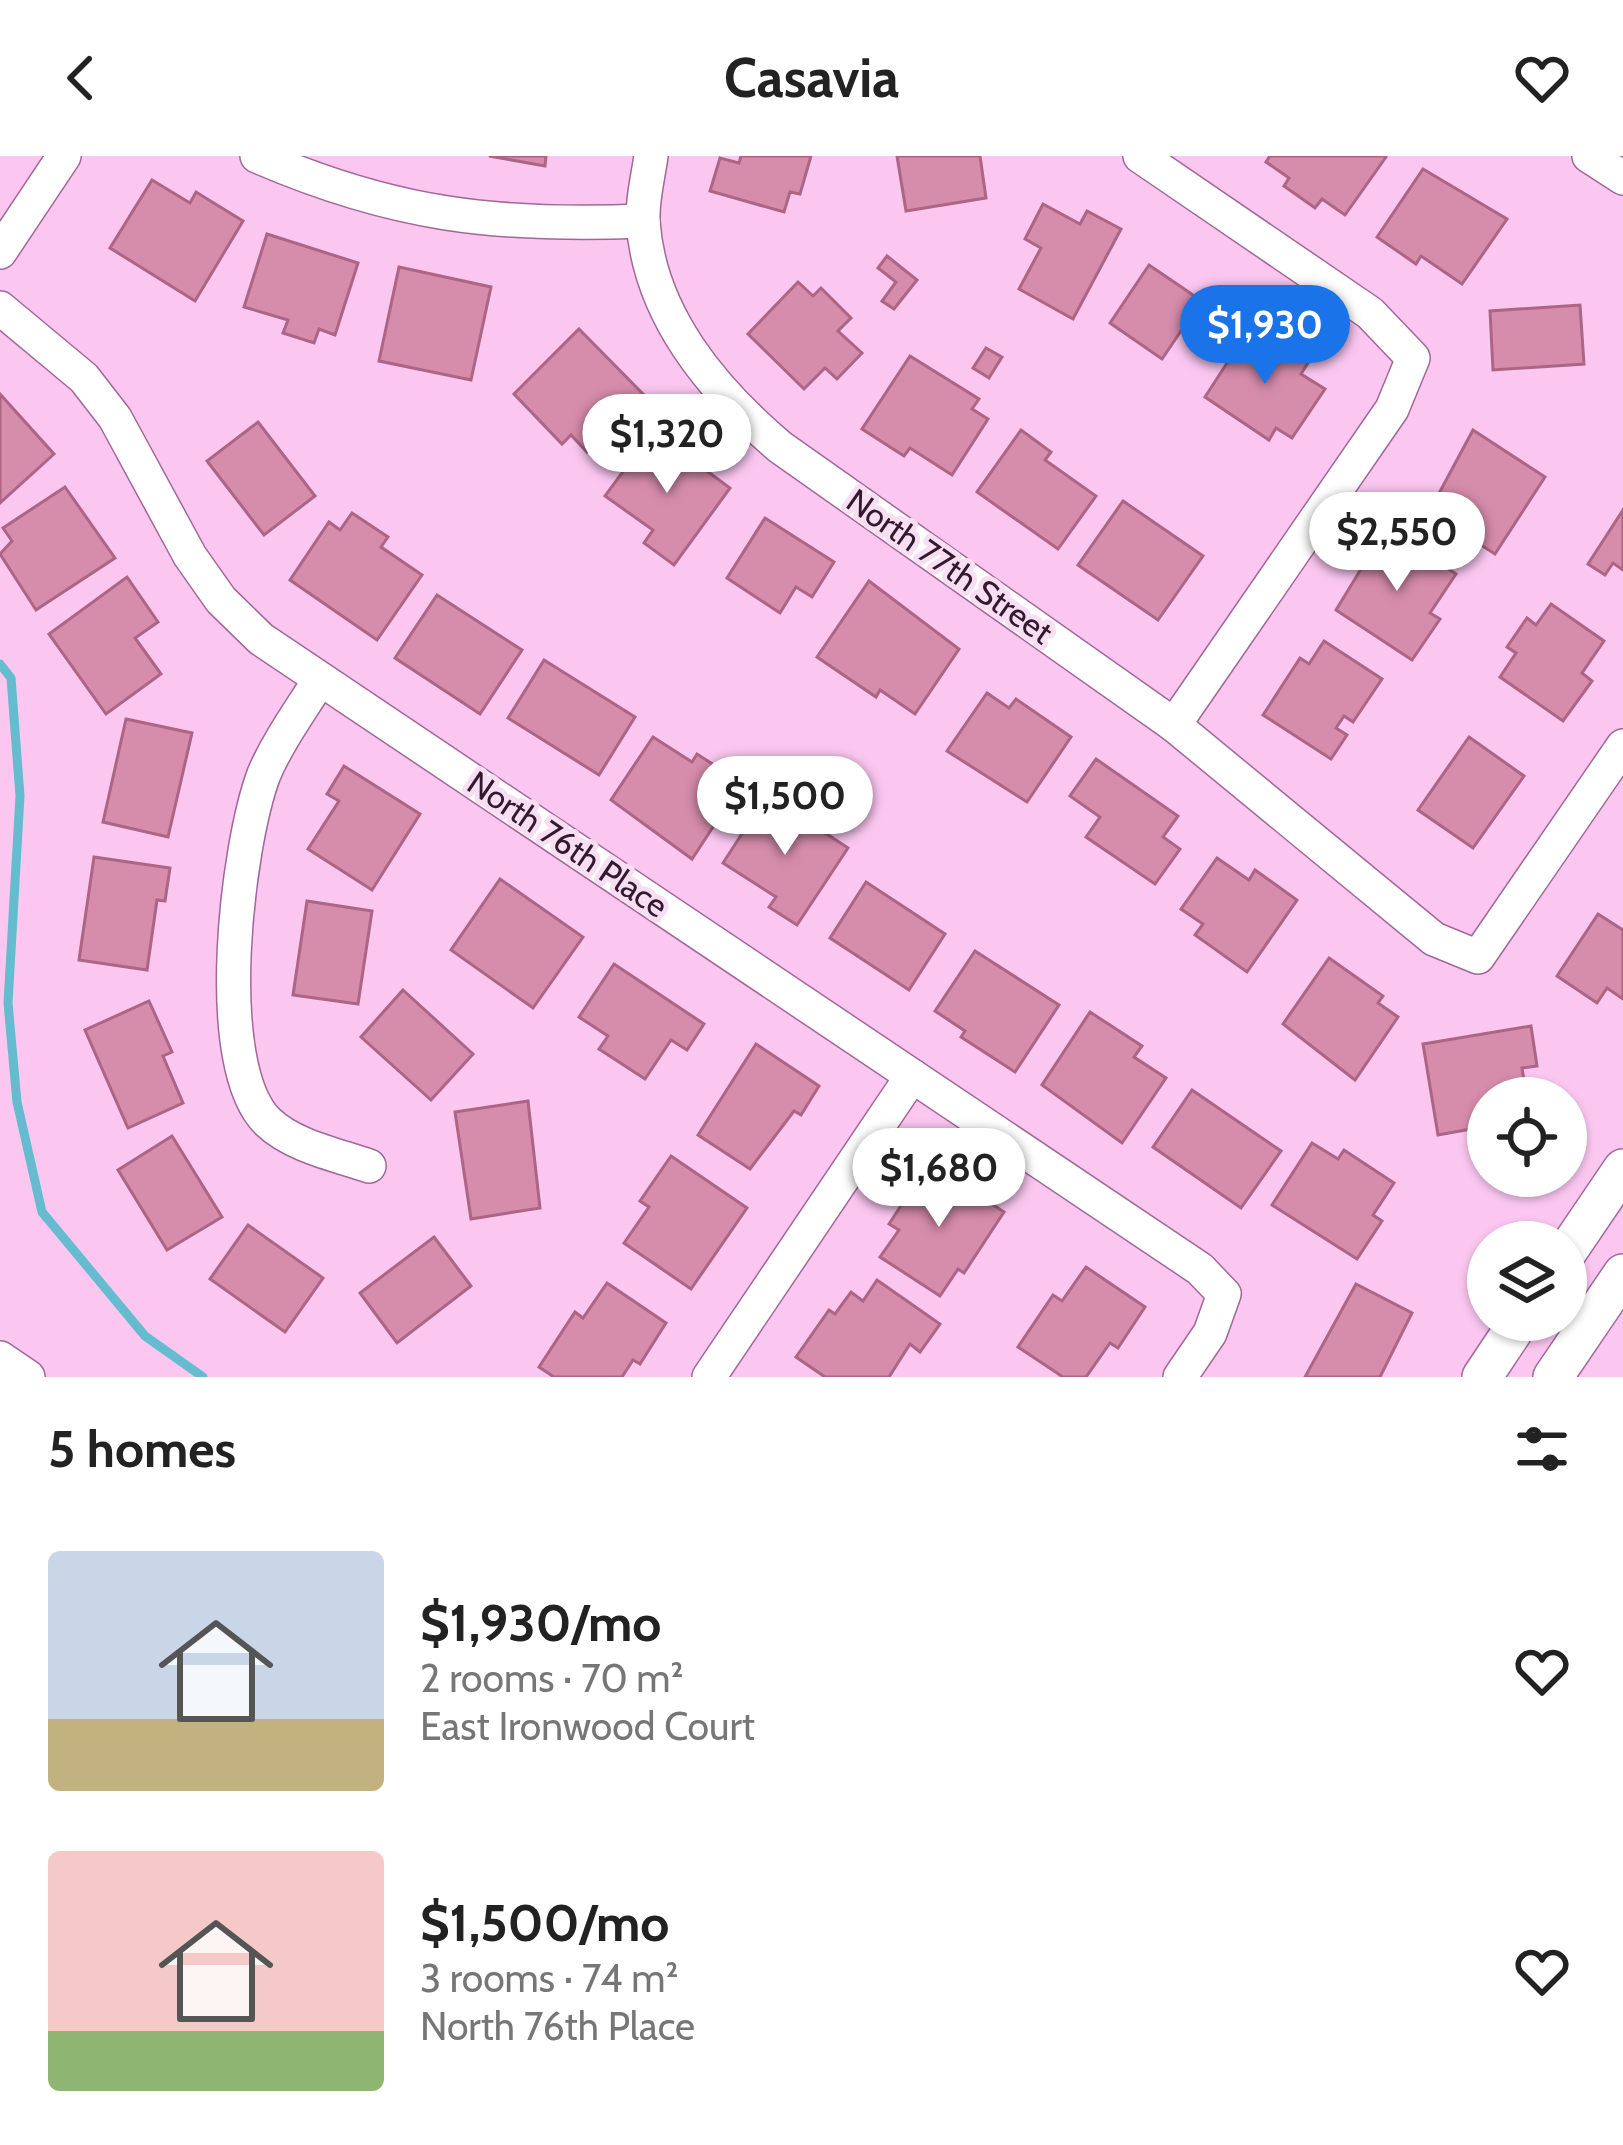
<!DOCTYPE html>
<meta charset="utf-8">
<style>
body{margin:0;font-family:Cabin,sans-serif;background:#f2f2f2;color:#222;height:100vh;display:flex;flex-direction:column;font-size:45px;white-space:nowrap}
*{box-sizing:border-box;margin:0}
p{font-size:39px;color:#767676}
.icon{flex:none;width:66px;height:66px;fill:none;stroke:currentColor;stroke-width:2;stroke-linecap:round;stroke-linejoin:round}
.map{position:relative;height:1221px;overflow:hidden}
.side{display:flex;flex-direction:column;background:#fff;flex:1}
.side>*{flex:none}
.fabs{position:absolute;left:1467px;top:921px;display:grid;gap:24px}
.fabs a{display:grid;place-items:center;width:120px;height:120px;border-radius:50%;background:#fff;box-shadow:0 3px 9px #0004;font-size:60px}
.price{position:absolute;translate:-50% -102px;padding:0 27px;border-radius:42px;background:#fff;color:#222;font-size:39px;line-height:78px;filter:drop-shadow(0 3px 6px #0008)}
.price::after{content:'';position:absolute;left:50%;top:72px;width:36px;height:27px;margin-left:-18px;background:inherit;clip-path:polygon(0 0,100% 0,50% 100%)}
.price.current{background:#1a73e8;color:#fff}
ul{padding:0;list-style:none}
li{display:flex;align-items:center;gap:36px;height:300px;padding:0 48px}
li span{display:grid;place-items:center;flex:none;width:336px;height:240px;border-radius:12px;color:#555}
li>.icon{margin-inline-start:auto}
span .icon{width:144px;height:144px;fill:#fffc;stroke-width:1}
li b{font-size:51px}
h2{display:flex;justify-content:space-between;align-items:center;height:144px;padding:0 48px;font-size:51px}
header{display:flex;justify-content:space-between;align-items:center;height:156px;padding:0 48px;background:#fff;font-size:54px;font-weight:800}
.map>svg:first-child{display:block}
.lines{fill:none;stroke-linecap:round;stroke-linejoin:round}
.stream{stroke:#64bcce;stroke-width:9}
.building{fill:#d68cab;stroke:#ac6584;stroke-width:3}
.minor-casing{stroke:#a16798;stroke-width:36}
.major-casing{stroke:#a16798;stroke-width:42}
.minor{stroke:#fff;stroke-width:33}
.major{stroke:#fff;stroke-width:39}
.labels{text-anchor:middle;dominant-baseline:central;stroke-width:10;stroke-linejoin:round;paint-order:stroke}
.street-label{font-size:33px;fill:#311a2d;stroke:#f8def3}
</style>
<header><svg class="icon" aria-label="back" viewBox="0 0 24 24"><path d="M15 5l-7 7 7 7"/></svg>Casavia<svg class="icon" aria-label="heart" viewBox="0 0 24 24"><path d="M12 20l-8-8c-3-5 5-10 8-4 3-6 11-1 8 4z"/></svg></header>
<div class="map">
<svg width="1623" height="1221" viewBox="0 0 1623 1221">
<rect width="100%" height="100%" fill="#fbc7f1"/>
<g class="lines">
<polyline class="stream" points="0,508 11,522 20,640 8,847 17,946 42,1056 145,1180 203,1221"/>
</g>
<g class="building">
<polygon points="489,0 546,0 545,10"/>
<polygon points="741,0 811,0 800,38 790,36 784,56 710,35 720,2 739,7"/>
<polygon points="897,0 980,0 986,42 906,55"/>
<polygon points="1270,0 1385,0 1386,1 1345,59 1322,43 1315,52 1284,30 1289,22 1266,6"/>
<polygon points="1423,13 1507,63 1462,128 1421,100 1416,108 1377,81"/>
<polygon points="152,24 190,47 196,36 243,65 195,145 110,92"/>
<polygon points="1043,48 1080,68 1087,55 1121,73 1073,163 1019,133 1041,92 1025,83"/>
<polygon points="267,78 358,107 335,179 319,173 314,187 283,177 288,164 244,151"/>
<polygon points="887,100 917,124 894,153 882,145 896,126 878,112"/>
<polygon points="1149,109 1215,154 1194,184 1181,175 1162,203 1110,167"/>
<polygon points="399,111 491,131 471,224 379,205"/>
<polygon points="798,126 813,140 821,132 851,162 838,175 862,197 837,223 825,212 804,233 748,178"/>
<polygon points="1580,149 1584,208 1493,214 1490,155"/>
<polygon points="1251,170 1308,207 1301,218 1325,233 1292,282 1276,272 1269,284 1205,241"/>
<polygon points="579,173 644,239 587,296 571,279 562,288 514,238"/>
<polygon points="986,192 1002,201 989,222 973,212"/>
<polygon points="910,200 979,243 972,253 988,263 952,319 910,292 904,300 862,273"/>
<polygon points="0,238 54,298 0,347"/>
<polygon points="258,266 315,340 264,379 207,305"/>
<polygon points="1021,274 1051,296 1045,304 1096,340 1058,393 977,336"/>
<polygon points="1473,274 1545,321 1495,398 1429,356"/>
<polygon points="653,275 730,332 674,409 644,387 653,374 605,340"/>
<polygon points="65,331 115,402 36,454 0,398 12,385 3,372"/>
<polygon points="1123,345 1203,400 1158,464 1078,409"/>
<polygon points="1623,354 1623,414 1613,407 1605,419 1588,408"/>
<polygon points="352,357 388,381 381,391 422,419 377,484 290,424 329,366 340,374"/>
<polygon points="765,362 834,406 812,441 796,431 780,457 727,422"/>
<polygon points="1386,372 1456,418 1430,457 1440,463 1412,504 1336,454"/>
<polygon points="127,421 158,466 135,482 161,518 106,558 49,478"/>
<polygon points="869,425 959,493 915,558 880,534 876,541 817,501"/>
<polygon points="437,439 522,494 480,558 395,502"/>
<polygon points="1551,448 1604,485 1582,517 1592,525 1563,565 1500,521 1516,497 1507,491 1527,462 1536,469"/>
<polygon points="1324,485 1382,523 1353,566 1344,560 1336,572 1347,579 1331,603 1263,559 1300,502 1309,508"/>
<polygon points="544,504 635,561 599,619 508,562"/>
<polygon points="987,537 1009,552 1016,543 1071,581 1027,646 947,595"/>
<polygon points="126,563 192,577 168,681 103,666"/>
<polygon points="653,581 692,606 697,598 742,627 692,703 611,644"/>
<polygon points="1469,581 1524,620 1473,692 1418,654"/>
<polygon points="1096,603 1178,660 1163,681 1180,693 1155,728 1086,681 1100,661 1070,640"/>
<polygon points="344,610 420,658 372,734 308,693 339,645 327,638"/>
<polygon points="767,639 848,692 797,769 769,751 776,741 723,707"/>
<polygon points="94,701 170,712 165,745 157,744 147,814 79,804"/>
<polygon points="1217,702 1249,724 1255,714 1297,744 1247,816 1195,779 1203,768 1181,753"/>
<polygon points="500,723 583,781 533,852 451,794"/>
<polygon points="866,726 945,778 909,834 830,782"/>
<polygon points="307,745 372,755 358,848 293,839"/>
<polygon points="1598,758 1623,774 1623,843 1607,832 1597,847 1557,820"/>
<polygon points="975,795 1059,849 1015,916 961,881 965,875 935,855"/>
<polygon points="1329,802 1383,840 1378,847 1398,861 1355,924 1283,868"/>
<polygon points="614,808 704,868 687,894 671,884 645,923 599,893 608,880 579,861"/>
<polygon points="403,834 473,898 431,944 361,881"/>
<polygon points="149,845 172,896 163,900 183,947 128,972 85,874"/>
<polygon points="1090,856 1142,890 1134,901 1166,922 1122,987 1042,929"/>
<polygon points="1531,870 1537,910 1522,912 1527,942 1488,942 1488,970 1438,979 1423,888"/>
<polygon points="756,888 819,930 801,959 794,955 750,1013 698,979"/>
<polygon points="1192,934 1281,995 1241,1052 1153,991"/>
<polygon points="528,945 540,1052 471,1063 455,956"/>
<polygon points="172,980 222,1061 167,1094 118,1014"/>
<polygon points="1312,987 1338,1003 1344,994 1394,1027 1373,1059 1382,1065 1357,1103 1272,1049"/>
<polygon points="671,1000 747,1052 691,1133 624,1087 649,1051 640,1045"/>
<polygon points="929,1007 1004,1056 964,1117 958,1113 940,1140 880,1101 899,1074 889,1068"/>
<polygon points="248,1069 323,1122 285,1176 210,1123"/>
<polygon points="434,1081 471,1130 397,1187 360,1137"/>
<polygon points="1086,1111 1145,1151 1118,1192 1110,1187 1086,1221 1063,1221 1018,1191 1053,1139 1062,1145"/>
<polygon points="877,1124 940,1168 920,1196 910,1188 889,1221 825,1221 796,1201 829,1154 835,1158 851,1136 863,1145"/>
<polygon points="607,1127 666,1167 640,1208 633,1204 622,1221 554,1221 539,1211 575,1156 583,1162"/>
<polygon points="1356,1128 1412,1157 1380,1221 1305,1221"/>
</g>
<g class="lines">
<defs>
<g id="minor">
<path d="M257,0C393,59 496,71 643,65"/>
<path d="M651,0C648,21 642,44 643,65C649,159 713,234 780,291L1174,569L1434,783L1478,801L1623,590"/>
<polyline points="1140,0 1370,157 1413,202 1392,253 1174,569"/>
<polyline points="1589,0 1623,22"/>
<polyline points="0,96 64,0"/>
<polyline points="0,152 84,222 115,262 190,400 221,444 261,483 1200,1113 1224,1138 1210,1177 1180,1221"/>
<path d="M320,523C301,554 278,585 264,618C237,689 210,910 268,966C293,990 337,999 369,1010"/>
<polyline points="0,1202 28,1221"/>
<polyline points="709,1221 912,920"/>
</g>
<g id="major">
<polyline points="1566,1097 1623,1013"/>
<polyline points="1482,1221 1520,1164"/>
<polyline points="1553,1221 1623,1118"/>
</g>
</defs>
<use href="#minor" class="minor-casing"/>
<use href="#major" class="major-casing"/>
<use href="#minor" class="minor"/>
<use href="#major" class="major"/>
</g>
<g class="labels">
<g class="street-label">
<text transform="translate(950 410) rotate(35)">North 77th Street</text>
<text transform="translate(568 688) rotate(34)">North 76th Place</text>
</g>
</g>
</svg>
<div class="fabs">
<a><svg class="icon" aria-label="locate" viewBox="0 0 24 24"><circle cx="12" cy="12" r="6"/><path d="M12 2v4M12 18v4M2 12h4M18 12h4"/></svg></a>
<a><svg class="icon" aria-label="layers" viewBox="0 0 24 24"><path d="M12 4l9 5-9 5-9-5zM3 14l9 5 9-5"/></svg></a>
</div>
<b class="price current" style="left:1265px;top:231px">$1,930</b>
<b class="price" style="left:667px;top:340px">$1,320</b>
<b class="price" style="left:1397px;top:438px">$2,550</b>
<b class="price" style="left:785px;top:702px">$1,500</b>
<b class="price" style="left:939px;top:1074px">$1,680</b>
</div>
<section class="side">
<h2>5 homes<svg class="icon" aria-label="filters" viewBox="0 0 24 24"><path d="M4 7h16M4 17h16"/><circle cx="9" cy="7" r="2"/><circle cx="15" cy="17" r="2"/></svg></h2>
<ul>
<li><span style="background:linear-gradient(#c9d6e8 70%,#c2b280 0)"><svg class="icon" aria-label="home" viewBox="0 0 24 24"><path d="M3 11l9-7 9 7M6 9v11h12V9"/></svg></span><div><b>$1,930/mo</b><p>2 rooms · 70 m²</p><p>East Ironwood Court</p></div><svg class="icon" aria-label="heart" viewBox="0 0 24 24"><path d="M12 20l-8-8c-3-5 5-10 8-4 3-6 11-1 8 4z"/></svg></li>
<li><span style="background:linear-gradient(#f6c9c9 75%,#8fb573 0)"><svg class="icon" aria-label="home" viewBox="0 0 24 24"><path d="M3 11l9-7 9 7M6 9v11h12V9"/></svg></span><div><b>$1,500/mo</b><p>3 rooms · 74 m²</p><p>North 76th Place</p></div><svg class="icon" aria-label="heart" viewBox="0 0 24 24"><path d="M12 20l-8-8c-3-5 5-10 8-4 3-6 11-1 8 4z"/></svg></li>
</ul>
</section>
